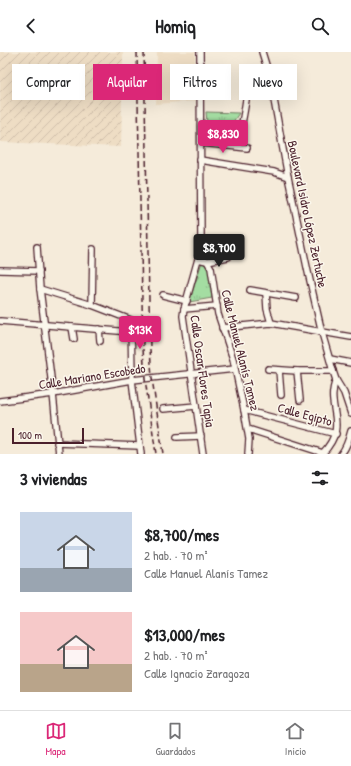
<!DOCTYPE html>
<html lang="es">
<meta charset="utf-8">
<style>
body{margin:0;font-family:"Patrick Hand",sans-serif;background:#f2f2f2;color:#202124;height:100vh;display:flex;flex-direction:column;font-size:15px;white-space:nowrap}
*{box-sizing:border-box;margin:0}
p{font-size:13px;color:#757577}
.icon{flex:none;width:22px;height:22px;fill:none;stroke:currentColor;stroke-width:2;stroke-linecap:round;stroke-linejoin:round}
.map{position:relative;height:402px;overflow:hidden}
.sheet{display:flex;flex-direction:column;background:#fff;flex:1}
.sheet>*{flex:none}
.banner{position:absolute;left:12px;top:12px;width:327px;height:36px;display:flex;gap:8px}
.scale{position:absolute;left:12px;bottom:10px;width:72px;box-sizing:border-box;padding-left:4px;border:2px solid #4a1f2b;border-top:0;font-size:11px;line-height:14px;white-space:nowrap;color:#4a1f2b;-webkit-text-stroke:3px #fbf7ec;paint-order:stroke}
.price{position:absolute;translate:-50% -34px;padding:0 9px;border-radius:4px;background:#db2777;color:#fff;font-size:13px;line-height:26px;filter:drop-shadow(0 1px 2px #0008)}
.price::after{content:'';position:absolute;left:50%;top:24px;width:12px;height:9px;margin-left:-6px;background:inherit;clip-path:polygon(0 0,100% 0,50% 100%)}
.price.selected{background:#222;color:#fff}
ul{padding:0;list-style:none}
li{display:flex;align-items:center;gap:12px;height:100px;padding:0 20px}
li span{display:grid;place-items:center;flex:none;width:112px;height:80px;border-radius:0px;color:#555}
li>.icon{margin-inline-start:auto}
span .icon{width:48px;height:48px;fill:#fffc;stroke-width:1}
li b{font-size:17px}
h2{display:flex;justify-content:space-between;align-items:center;height:48px;padding:0 20px;font-size:17px}
.tag{padding:0 14px;border-radius:0px;background:#fff;box-shadow:0 4px 16px #0002;font-size:14px;line-height:36px}
.tag.selected{background:#db2777;color:#fff}
header{display:flex;justify-content:space-between;align-items:center;height:52px;padding:0 20px;background:#fff;font-size:18px;font-weight:700}
.dock{display:flex;justify-content:space-around;align-items:center;height:56px;border-top:1px solid #e0e0e0;background:#fff;font-size:11px;color:#757577}
.dock a{display:grid;justify-items:center;gap:2px}
.dock .selected{color:#db2777}
.map>svg:first-child{display:block}
.built{fill:#eeddc4}
.industrial{fill:url(#industrial-furrows)}
.park{fill:url(#park-tufts);stroke:#777e66}
.lines{fill:none;stroke-linecap:round;stroke-linejoin:round}
.minor-casing{stroke:#4a1f2b;stroke-width:8}
.minor{stroke:#fbf7ec;stroke-width:5.5}
.rail{stroke:#4a1f2b;stroke-width:1.5;stroke-dasharray:6 3;stroke-linecap:butt}
.labels{text-anchor:middle;dominant-baseline:central;stroke-width:3;stroke-linejoin:round;paint-order:stroke}
.street-label{font-size:13px;fill:#4a1f2b;stroke:#fbf7ec}
</style>
<header><svg class="icon" aria-label="back" viewBox="0 0 24 24"><path d="M15 5l-7 7 7 7"/></svg>Homiq<svg class="icon" aria-label="search" viewBox="0 0 24 24"><circle cx="10" cy="10" r="6"/><path d="M15 15l6 6"/></svg></header>
<div class="map">
<svg width="351" height="402" viewBox="0 0 351 402">
<defs>
<pattern id="industrial-furrows" width="10" height="10" patternUnits="userSpaceOnUse"><rect width="10" height="10" fill="#eeddc4"/><path d="M-1 1l2-2M0 10L10 0M9 11l2-2" fill="none" stroke="#cebda9"/></pattern>
<pattern id="park-tufts" width="24" height="20" patternUnits="userSpaceOnUse"><rect width="24" height="20" fill="#a4dda2"/><path d="M3 7l-1-3M5 7V3M7 7l1-3M15 17l-1-3M17 17v-4M19 17l1-3" fill="none" stroke="#8fbd8c"/></pattern>
</defs>
<rect width="100%" height="100%" fill="#f5ebda"/>
<filter id="ink" filterUnits="userSpaceOnUse"><feTurbulence type="fractalNoise" baseFrequency=".025" numOctaves="2"/><feDisplacementMap in="SourceGraphic" scale="8" xChannelSelector="R" yChannelSelector="G"/><feConvolveMatrix kernelMatrix="1 2 1 2 8 2 1 2 1" color-interpolation-filters="sRGB"/></filter>
<g filter="url(#ink)">
<polygon class="built" points="157,0 195,0 195,49 156,52"/>
<polygon class="industrial" points="0,0 123,0 121,95 0,90"/>
<g class="park">
<polygon points="206,60 239,61 233,70 207,70"/>
<polygon points="202,210 208,216 212,246 189,250"/>
</g>
<g class="lines">
<defs>
<g id="minor">
<polyline points="200,0 201,195 198,207 184,257 183,264 203,402"/>
<polyline points="262,0 270,26 288,125 308,220 322,281 333,319 336,328 344,341 351,362"/>
<path d="M201,76C210,78 236,85 241,74C243,69 245,54 246,48"/>
<polyline points="201,91 247,96"/>
<polyline points="200,108 274,120 288,125"/>
<polyline points="37,195 40,237 53,342 59,402"/>
<polyline points="198,207 207,209 211,216 218,262 233,307 244,358 249,387 248,402"/>
<polyline points="207,209 228,205"/>
<polyline points="0,218 39,219"/>
<polyline points="40,237 92,253 131,268 132,328 141,402"/>
<polyline points="250,238 296,246"/>
<polyline points="266,241 267,257 271,271"/>
<polyline points="163,243 187,249"/>
<polyline points="92,253 93,197"/>
<polyline points="184,257 217,254"/>
<polyline points="0,269 130,280"/>
<polyline points="72,275 74,287"/>
<polyline points="222,276 271,271 351,285"/>
<polyline points="99,277 100,289"/>
<polyline points="330,307 351,311"/>
<polyline points="268,317 297,319 333,319"/>
<polyline points="279,318 281,343"/>
<polyline points="297,319 300,348"/>
<polyline points="0,349 53,342 132,328 235,317"/>
<polyline points="163,357 196,354"/>
<polyline points="244,358 336,382"/>
<polyline points="248,377 323,401"/>
<polyline points="177,385 201,384"/>
<polyline points="57,391 140,394"/>
<path d="M322,402C351,372 324,356 336,328"/>
<path d="M341,402C347,395 349,387 351,379"/>
</g>
</defs>
<use href="#minor" class="minor-casing"/>
<use href="#minor" class="minor"/>
<g class="rail">
<polyline points="137,0 143,297 145,327 156,402"/>
<polyline points="144,0 150,297 152,326 163,402"/>
</g>
</g>
</g>
<g class="labels">
<g class="street-label">
<text transform="translate(308 162) rotate(78)">Boulevard Isidro López Zertuche</text>
<text transform="translate(241 298) rotate(76)">Calle Manuel Alanís Tamez</text>
<text transform="translate(203 319) rotate(82)">Calle Oscar Flores Tapia</text>
<text transform="translate(92 324) rotate(-9)">Calle Mariano Escobedo</text>
<text transform="translate(305 362) rotate(15)">Calle Egipto</text>
</g>
</g>
</svg>
<div class="scale">100 m</div>
<b class="price" style="left:223px;top:102px">$8,830</b>
<b class="price selected" style="left:219px;top:216px">$8,700</b>
<b class="price" style="left:140px;top:298px">$13K</b>
<div class="banner">
<a class="tag">Comprar</a>
<a class="tag selected">Alquilar</a>
<a class="tag">Filtros</a>
<a class="tag">Nuevo</a>
</div>
</div>
<section class="sheet">
<h2>3 viviendas<svg class="icon" aria-label="filters" viewBox="0 0 24 24"><path d="M4 7h16M4 17h16"/><circle cx="9" cy="7" r="2"/><circle cx="15" cy="17" r="2"/></svg></h2>
<ul>
<li><span style="background:linear-gradient(#c9d6e8 70%,#9aa5b1 0)"><svg class="icon" aria-label="home" viewBox="0 0 24 24"><path d="M3 11l9-7 9 7M6 9v11h12V9"/></svg></span><div><b>$8,700/mes</b><p>2 hab. · 70 m²</p><p>Calle Manuel Alanís Tamez</p></div></li>
<li><span style="background:linear-gradient(#f6c9c9 65%,#b9a48a 0)"><svg class="icon" aria-label="home" viewBox="0 0 24 24"><path d="M3 11l9-7 9 7M6 9v11h12V9"/></svg></span><div><b>$13,000/mes</b><p>2 hab. · 70 m²</p><p>Calle Ignacio Zaragoza</p></div></li>
</ul>
</section>
<nav class="dock">
<a class="selected"><svg class="icon" aria-label="map" viewBox="0 0 24 24"><path d="M3 6l6-2 6 2 6-2v14l-6 2-6-2-6 2zM9 4v14M15 6v14"/></svg>Mapa</a>
<a><svg class="icon" aria-label="saved" viewBox="0 0 24 24"><path d="M7 4h10v16l-5-4-5 4z"/></svg>Guardados</a>
<a><svg class="icon" aria-label="home" viewBox="0 0 24 24"><path d="M3 11l9-7 9 7M6 9v11h12V9"/></svg>Inicio</a>
</nav>
